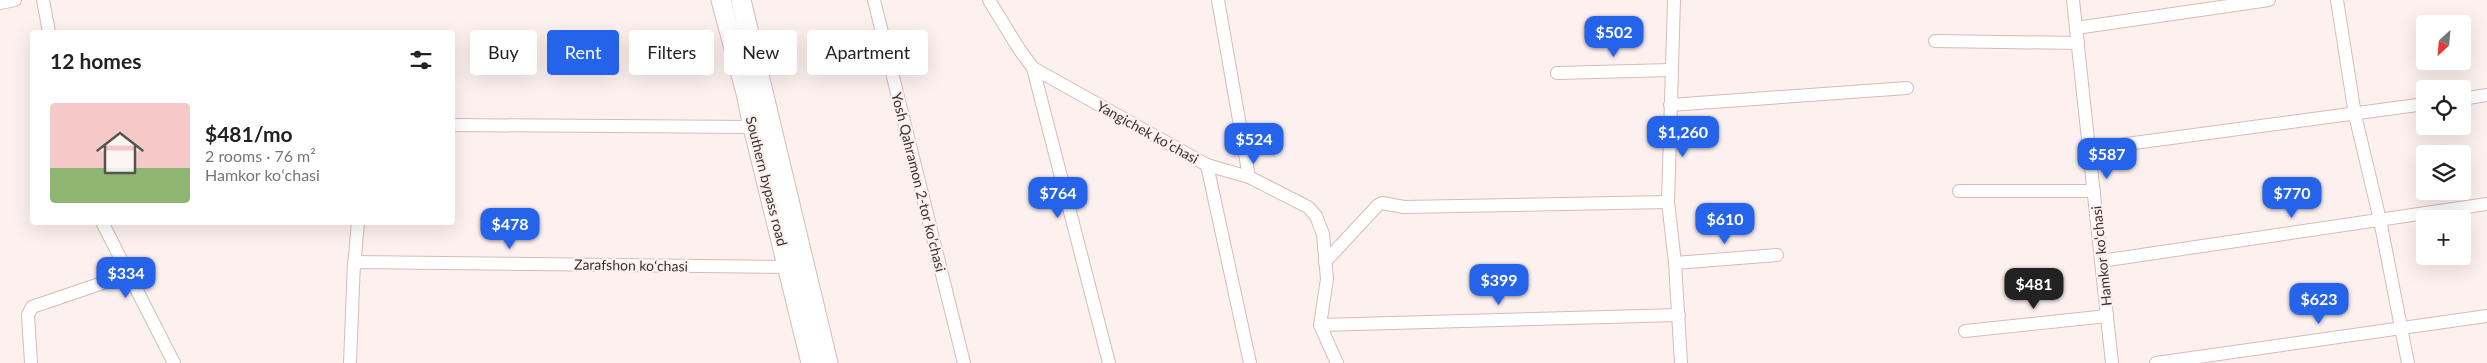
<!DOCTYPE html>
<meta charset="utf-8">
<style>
body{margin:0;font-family:Lato,sans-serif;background:#f6f6f6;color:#222;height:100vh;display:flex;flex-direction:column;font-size:19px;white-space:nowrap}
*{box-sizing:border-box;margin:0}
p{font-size:16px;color:#767676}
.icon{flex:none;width:28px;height:28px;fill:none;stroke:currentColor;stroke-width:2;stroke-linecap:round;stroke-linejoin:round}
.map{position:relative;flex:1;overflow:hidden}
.details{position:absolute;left:30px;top:30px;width:425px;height:195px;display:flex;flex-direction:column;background:#fff;border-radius:5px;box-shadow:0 5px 20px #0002}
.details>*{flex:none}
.top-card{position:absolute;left:470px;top:30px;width:475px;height:45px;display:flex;gap:10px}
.needle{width:32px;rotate:206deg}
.controls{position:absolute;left:2416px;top:15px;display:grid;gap:10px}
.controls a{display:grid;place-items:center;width:55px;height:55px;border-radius:5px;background:#fff;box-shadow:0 5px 20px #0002;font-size:25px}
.price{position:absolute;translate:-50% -42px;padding:0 11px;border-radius:10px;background:#2563eb;color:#fff;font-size:16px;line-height:32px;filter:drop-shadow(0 1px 2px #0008)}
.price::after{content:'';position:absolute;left:50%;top:30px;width:15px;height:11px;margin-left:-8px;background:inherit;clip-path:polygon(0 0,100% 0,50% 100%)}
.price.active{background:#222;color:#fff}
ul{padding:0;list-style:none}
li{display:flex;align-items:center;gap:15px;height:125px;padding:0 20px}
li+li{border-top:1px solid #e0e0e0}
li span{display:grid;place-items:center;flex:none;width:140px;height:100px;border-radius:5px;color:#555}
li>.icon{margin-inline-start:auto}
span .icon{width:60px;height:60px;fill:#fffc;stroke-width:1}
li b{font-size:21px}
h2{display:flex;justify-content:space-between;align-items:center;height:60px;padding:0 20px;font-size:21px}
.pill{padding:0 18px;border-radius:5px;background:#fff;box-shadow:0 5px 20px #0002;font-size:18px;line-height:45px}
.pill.active{background:#2563eb;color:#fff}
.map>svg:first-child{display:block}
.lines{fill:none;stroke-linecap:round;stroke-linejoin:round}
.minor-casing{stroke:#d6bbb8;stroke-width:14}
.highway-casing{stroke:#d6bbb8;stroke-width:21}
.minor{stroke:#fff;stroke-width:12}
.highway{stroke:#fff;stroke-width:19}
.labels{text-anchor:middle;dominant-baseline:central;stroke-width:4.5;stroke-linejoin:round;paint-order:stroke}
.street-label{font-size:14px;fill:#3a2f2f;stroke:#fdf1f0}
</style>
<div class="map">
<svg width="2487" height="363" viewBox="0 0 2487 363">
<rect width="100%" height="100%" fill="#fdf1f0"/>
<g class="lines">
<defs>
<g id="minor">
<polyline points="43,0 49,32"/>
<polyline points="874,0 964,363"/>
<polyline points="989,0 1019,49 1033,68 1207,165 1249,177 1308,207 1316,216 1323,234 1327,279 1320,325 1337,363"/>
<polyline points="1218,0 1249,177"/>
<polyline points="1674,0 1668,202 1675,263 1681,363"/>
<polyline points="2073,0 2112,363"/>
<polyline points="2337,0 2355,115 2380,220 2408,363"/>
<polyline points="0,3 15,0"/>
<polyline points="2076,28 2269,0"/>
<polyline points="1935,41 2078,43"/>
<polyline points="1033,68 1109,363"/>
<polyline points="1557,73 1671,70"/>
<polyline points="2462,99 2487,95"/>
<polyline points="1670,105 1907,88"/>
<polyline points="452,125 753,127"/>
<polyline points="2089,149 2425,104"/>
<polyline points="1207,165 1250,363"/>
<polyline points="1959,191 2094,191"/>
<polyline points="102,222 174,363"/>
<polyline points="2101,261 2487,204"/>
<polyline points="1325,262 1378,205 1382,203 1404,207 1668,202"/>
<polyline points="1675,263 1777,255"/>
<polyline points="354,268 358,222"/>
<polyline points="1320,325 1679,315"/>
<polyline points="1965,331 2107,316"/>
<polyline points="31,363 28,315 32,307 129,274"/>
<polyline points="350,363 354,262 787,267"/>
<polyline points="2156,363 2487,316"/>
</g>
<g id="highway">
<polyline points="721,0 746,93 753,127 811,363"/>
<polyline points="741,0 828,363"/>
</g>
</defs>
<use href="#minor" class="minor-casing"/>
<use href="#highway" class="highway-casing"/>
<use href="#minor" class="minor"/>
<use href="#highway" class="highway"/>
</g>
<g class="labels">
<g class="street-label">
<text transform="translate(1148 132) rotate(29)">Yangichek koʻchasi</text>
<text transform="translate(767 181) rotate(76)">Southern bypass road</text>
<text transform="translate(919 182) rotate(76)">Yosh Qahramon 2-tor koʼchasi</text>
<text transform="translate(2101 256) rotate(-96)">Hamkor koʻchasi</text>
<text transform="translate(631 265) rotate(1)">Zarafshon koʻchasi</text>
</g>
</g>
</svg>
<div class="controls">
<a><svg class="needle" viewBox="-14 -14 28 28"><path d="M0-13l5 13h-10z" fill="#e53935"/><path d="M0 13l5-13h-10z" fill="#767676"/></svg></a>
<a><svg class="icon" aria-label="locate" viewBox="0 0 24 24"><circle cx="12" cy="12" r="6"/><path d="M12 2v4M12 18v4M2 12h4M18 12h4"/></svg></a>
<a><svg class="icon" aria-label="layers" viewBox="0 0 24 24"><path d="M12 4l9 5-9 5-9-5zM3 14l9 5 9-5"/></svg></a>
<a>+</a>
</div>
<b class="price" style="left:1614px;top:58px">$502</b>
<b class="price" style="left:1683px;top:158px">$1,260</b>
<b class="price" style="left:1254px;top:165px">$524</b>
<b class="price" style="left:2107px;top:180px">$587</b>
<b class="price" style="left:1058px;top:219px">$764</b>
<b class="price" style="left:2292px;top:219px">$770</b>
<b class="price" style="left:1725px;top:245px">$610</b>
<b class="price" style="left:510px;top:250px">$478</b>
<b class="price" style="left:126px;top:299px">$334</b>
<b class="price" style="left:1499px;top:306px">$399</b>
<b class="price active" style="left:2034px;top:310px">$481</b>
<b class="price" style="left:2319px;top:325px">$623</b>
<div class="top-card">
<a class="pill">Buy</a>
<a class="pill active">Rent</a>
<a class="pill">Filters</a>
<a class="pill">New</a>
<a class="pill">Apartment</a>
</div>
<section class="details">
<h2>12 homes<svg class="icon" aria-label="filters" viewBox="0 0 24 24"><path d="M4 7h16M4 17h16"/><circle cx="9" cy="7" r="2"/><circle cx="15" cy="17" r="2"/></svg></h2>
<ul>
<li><span style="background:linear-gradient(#f6c9c9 65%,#8fb573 0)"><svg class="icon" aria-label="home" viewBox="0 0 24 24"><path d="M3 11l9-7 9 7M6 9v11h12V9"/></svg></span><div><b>$481/mo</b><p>2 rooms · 76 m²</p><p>Hamkor koʻchasi</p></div></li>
</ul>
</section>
</div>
